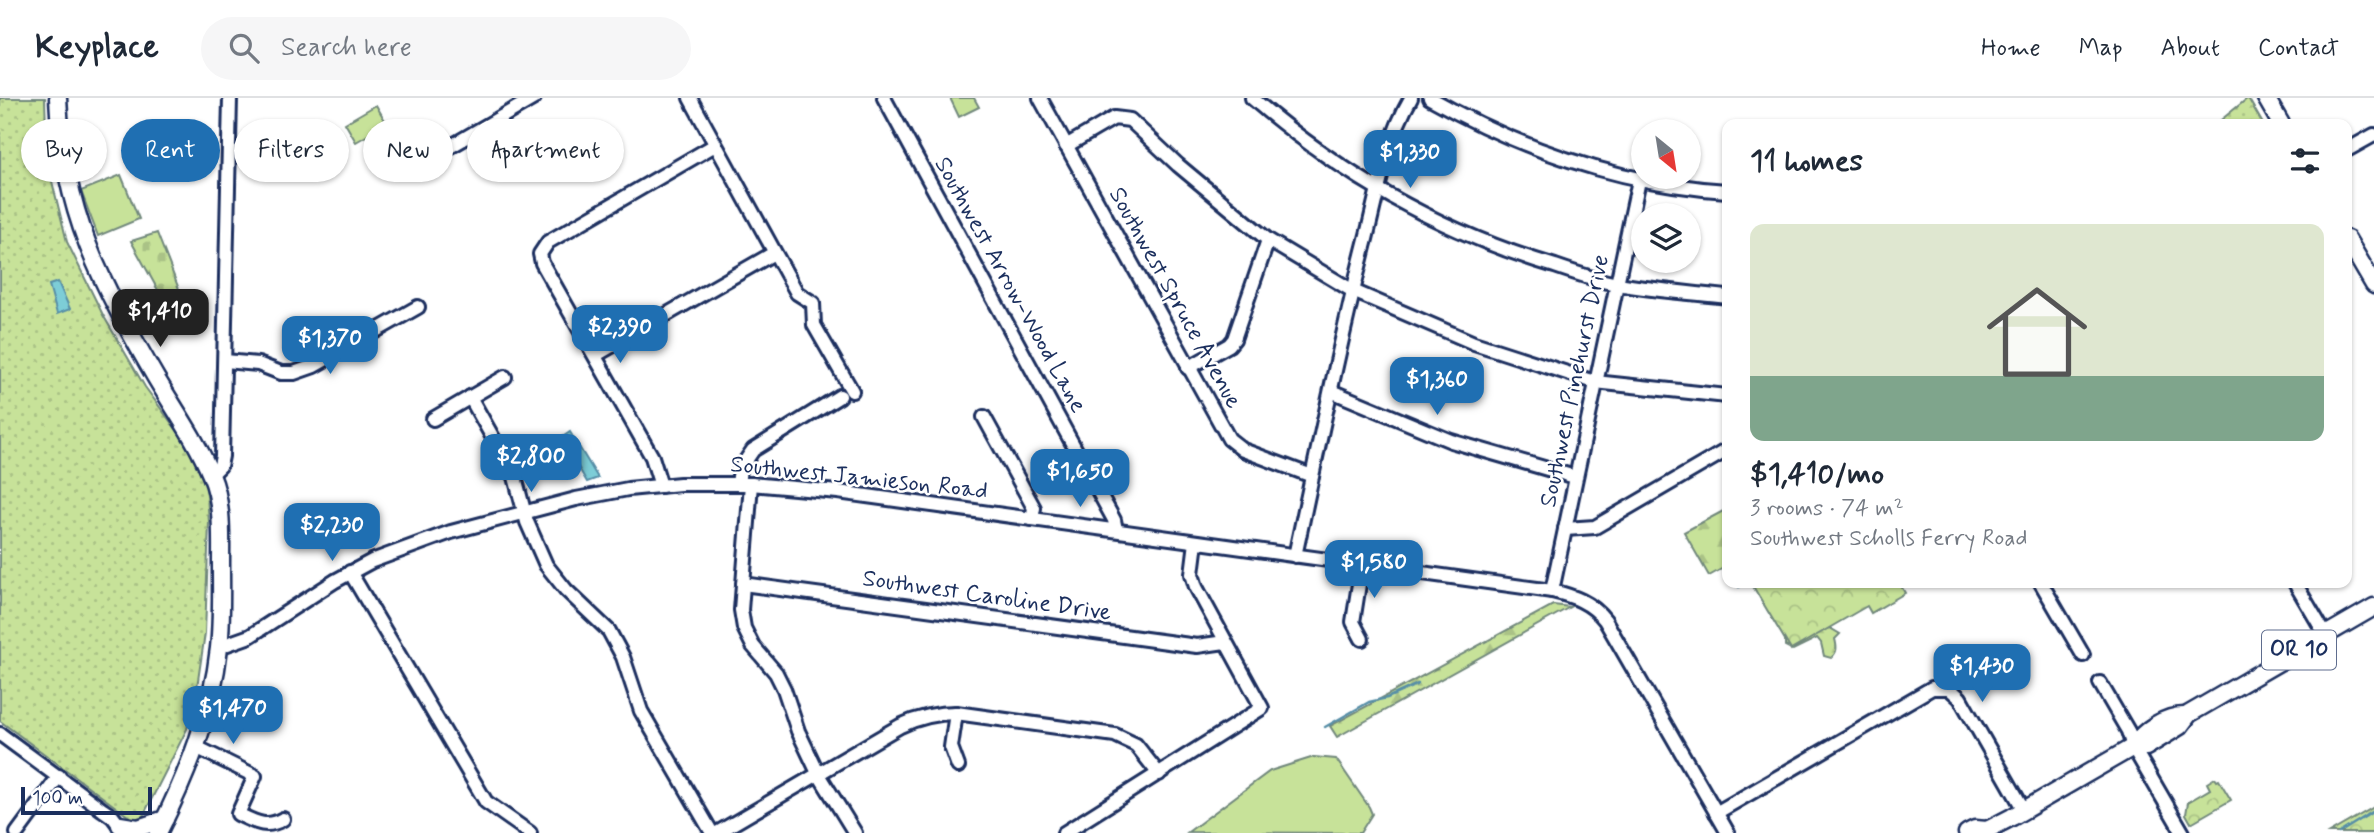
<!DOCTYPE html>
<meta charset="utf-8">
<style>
body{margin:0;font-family:Mynerve,sans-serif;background:#f6f6f7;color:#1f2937;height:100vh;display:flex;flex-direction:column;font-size:26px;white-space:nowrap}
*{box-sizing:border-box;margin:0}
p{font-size:23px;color:#747a83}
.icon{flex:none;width:38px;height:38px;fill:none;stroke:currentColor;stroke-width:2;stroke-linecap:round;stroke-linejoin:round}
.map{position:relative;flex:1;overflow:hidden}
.panel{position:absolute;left:1722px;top:21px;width:630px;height:469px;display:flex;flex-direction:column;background:#fff;border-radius:14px;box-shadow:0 2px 5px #0004}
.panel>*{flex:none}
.guide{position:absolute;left:21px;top:21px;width:665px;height:63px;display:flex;gap:14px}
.needle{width:46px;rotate:150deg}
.buttons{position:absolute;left:1631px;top:21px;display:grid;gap:14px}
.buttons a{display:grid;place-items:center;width:70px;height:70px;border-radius:50%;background:#fff;box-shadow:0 2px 5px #0004;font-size:35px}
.scale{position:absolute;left:21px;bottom:18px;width:131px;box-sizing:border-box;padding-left:7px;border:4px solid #1b2f5e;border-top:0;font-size:19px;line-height:24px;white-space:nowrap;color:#1b2f5e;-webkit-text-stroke:5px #fff;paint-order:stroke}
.price{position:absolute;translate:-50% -60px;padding:0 16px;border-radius:14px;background:#1f6fb2;color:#fff;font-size:23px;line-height:46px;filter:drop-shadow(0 2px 4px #0008)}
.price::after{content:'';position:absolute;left:50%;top:42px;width:21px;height:16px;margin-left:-10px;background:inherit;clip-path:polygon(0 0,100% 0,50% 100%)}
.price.on{background:#222;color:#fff}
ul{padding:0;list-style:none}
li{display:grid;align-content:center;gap:14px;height:371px;padding:0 28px}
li+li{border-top:2px solid #e0e1e3}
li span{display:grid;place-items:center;height:217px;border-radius:14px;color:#555}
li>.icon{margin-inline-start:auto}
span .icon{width:126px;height:126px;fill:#fffc;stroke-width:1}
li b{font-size:30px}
h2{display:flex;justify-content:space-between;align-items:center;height:84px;padding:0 28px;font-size:30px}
.tag{padding:0 24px;border-radius:32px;background:#fff;box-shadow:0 2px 5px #0004;font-size:24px;line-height:63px}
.tag.on{background:#1f6fb2;color:#fff}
header{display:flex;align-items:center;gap:42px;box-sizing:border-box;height:98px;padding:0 35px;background:#fff;border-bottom:2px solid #e0e1e3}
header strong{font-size:33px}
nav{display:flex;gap:38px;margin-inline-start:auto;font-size:24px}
.search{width:490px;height:63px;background:#f6f6f7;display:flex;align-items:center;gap:18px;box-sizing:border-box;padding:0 24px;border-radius:38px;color:#747a83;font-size:26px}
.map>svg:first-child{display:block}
.grass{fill:url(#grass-dots);stroke:#71887c;stroke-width:2}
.forest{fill:url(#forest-firs);stroke:#71887c;stroke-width:2}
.cemetery{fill:url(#cemetery-stones);stroke:#71887c;stroke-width:2}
.park{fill:url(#park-crowns);stroke:#71887c;stroke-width:2}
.garden{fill:#c7e299;stroke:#71887c;stroke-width:2}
.water{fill:#7dcdd7;stroke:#568ea7;stroke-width:2}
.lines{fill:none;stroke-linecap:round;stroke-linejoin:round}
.stream{stroke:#568ea7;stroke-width:2.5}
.minor-casing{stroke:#1b2f5e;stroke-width:18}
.major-casing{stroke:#1b2f5e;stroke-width:21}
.minor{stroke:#fff;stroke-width:12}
.major{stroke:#fff;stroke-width:16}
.labels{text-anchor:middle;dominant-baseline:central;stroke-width:5;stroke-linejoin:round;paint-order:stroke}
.shield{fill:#fff;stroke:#5f6d8e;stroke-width:2}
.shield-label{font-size:23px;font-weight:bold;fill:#1b2f5e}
.street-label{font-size:24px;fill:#1b2f5e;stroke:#fff}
</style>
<header>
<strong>Keyplace</strong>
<div class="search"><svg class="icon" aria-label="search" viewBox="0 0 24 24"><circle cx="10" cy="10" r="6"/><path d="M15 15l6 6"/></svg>Search here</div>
<nav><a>Home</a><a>Map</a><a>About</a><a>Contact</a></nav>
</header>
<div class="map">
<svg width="2374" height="735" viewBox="0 0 2374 735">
<defs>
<pattern id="grass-dots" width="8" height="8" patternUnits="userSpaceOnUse" patternTransform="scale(1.75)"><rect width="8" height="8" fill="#c7e299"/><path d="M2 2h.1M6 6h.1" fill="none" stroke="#aac286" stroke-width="1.8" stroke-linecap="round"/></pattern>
<pattern id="forest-firs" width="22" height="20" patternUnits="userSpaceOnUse" patternTransform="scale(1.75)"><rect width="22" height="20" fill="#c7e299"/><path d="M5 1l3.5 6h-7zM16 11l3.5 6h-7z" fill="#aac286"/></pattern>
<pattern id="cemetery-stones" width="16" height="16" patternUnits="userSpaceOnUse" patternTransform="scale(1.75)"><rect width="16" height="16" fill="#c7e299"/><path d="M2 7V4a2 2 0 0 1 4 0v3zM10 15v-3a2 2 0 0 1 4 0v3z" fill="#aac286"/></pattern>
<pattern id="park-crowns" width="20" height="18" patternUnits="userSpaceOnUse" patternTransform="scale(1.75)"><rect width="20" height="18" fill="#c7e299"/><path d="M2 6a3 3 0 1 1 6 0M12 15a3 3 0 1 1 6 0" fill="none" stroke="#aac286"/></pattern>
</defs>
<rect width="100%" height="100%" fill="#fff"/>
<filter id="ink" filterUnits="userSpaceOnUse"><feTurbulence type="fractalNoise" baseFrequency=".0143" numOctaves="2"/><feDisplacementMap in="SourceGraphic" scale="14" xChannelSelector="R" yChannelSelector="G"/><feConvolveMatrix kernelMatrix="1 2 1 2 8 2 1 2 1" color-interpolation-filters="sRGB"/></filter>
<g filter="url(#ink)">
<g class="grass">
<polygon points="0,0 45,0 47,63 67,144 103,217 145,289 184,342 206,385 209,424 205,535 196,596 187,631 141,722 136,724 0,623"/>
<polygon points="2248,0 2263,26 2216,26"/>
</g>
<g class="forest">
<polygon points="1727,411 1727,468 1709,478 1684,434"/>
<polygon points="1553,507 1570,509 1337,639 1330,628"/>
<path d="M1830,530L1840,536L1835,541C1837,549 1838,554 1831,560L1824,558L1821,545L1817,540L1793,552L1785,548V540Z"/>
</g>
<polygon class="cemetery" points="157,135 195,232 182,236 131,143"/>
<g class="park">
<polygon points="1751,485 1907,485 1901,488 1905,495 1871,515 1867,508 1791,552"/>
<polygon points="2215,680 2217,683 2219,682 2231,702 2191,725 2186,716 2188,704 2210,691 2207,685"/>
<polygon points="2374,709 2374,735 2329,735"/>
</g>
<g class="garden">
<polygon points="950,0 974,0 979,9 959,19"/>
<polygon points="376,7 387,26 356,44 345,25"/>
<polygon points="121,77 139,121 98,138 81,93"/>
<polygon points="1314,659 1336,661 1369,709 1372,716 1360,735 1188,734 1270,673"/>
</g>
<g class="water">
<polygon points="58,184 70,211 57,216 49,187"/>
<polygon points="570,334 598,380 587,384 561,340"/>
</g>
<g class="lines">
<g class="stream">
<polyline points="1739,489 1745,485"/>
<polyline points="1325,629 1369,604 1387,600 1418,586"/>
<polyline points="2339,735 2374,713"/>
</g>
<defs>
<g id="minor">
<polyline points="690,0 797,195 813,205 814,227 852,293"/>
<polyline points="884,0 1114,422 1116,432"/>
<polyline points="1040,0 1229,341 1243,352 1312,378"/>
<path d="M1252,0C1342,78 1440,134 1555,168C1575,175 1596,182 1617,186C1653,192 1691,195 1727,199"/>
<path d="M1430,0C1522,52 1621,86 1727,93"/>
<polyline points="1066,48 1114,20 1130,22 1178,67 1268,142 1353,193 1474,245 1595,284 1727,298"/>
<polyline points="2347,52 2374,37"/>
<polyline points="429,61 534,0"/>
<polyline points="596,257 774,155"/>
<polyline points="225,263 258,266 281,275 294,275 314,268 418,209"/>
<polyline points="1188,270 1229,247 1234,241 1268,142"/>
<polyline points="1331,293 1451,343 1575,379"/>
<polyline points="470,299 515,379 527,424 546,467 566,492 609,533 623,559 641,613 712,735"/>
<polyline points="984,319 1034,410 1032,421"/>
<polyline points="433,321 505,279"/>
<polyline points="211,377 220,368 222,358 230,0"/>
<polyline points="738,386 740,371 753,352 840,298"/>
<polyline points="751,386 741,512 744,530 753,548 776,575 784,591 798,633 818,675 855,735"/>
<polyline points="661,388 652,359 542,165 540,156 548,144 715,47"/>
<polyline points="1565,431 1595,429 1727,352"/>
<path d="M1295,458C1318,352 1339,246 1366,141C1378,93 1386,43 1411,0"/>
<polyline points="350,474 486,704 530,735"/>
<polyline points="2041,485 2083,557"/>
<polyline points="2295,485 2325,536"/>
<polyline points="743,486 1197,548 1225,544"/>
<polyline points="1552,493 1639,82"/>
<polyline points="1362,541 1353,524 1362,467"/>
<path d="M219,549L250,538L335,483L372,463L451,434L576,401L628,391L680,386H751L838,394L1552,493C1573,498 1591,504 1605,522L1728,735"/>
<polyline points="2100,585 2128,633 2133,649 2183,735"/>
<polyline points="956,615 951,649 958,668"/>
<polyline points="0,636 103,712 113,719 125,735"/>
<path d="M196,649L255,678L238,716C255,724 266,731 283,721"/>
<polyline points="1716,715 1932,590 1949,590 1960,600 2024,712"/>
<polyline points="17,735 59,678"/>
<path d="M717,735L900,628C919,619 935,615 956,615L1115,637L1136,647L1159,676"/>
<polyline points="1064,735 1262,610 1196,489 1192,476 1196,444"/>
</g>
<g id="major">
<path d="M58,0C63,115 100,183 156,280C175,312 197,343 211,377C223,405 221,436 221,466C221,494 222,522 219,550C212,615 187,677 158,735"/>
<polyline points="2266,0 2281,26"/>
<polyline points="2347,141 2374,187"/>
<polyline points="2133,649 2146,649 2180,628 2189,616 2374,509"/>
<polyline points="120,727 138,730 165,721"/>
<path d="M1967,735L1975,731L1987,732L2012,719L2133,649C2143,632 2166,617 2186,618"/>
</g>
</defs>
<use href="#minor" class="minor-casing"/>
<use href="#major" class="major-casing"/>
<use href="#minor" class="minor"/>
<use href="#major" class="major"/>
</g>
</g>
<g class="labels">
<rect class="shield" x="2262" y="532.5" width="74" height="39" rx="5"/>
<g class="shield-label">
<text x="2299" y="552">OR 10</text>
</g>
<g class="street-label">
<text transform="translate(1010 187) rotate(61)">Southwest Arrow-Wood Lane</text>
<text transform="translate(1175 200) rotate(61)">Southwest Spruce Avenue</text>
<text transform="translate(1575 283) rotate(-78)">Southwest Pinehurst Drive</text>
<text transform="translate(859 380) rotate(6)">Southwest Jamieson Road</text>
<text transform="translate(987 498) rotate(8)">Southwest Caroline Drive</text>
</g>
</g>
</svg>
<div class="buttons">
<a><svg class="needle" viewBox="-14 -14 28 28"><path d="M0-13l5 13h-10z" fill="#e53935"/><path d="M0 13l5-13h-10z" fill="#747a83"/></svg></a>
<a><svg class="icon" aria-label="layers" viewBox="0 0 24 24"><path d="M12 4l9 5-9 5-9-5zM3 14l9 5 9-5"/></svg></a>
</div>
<div class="scale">100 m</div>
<b class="price" style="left:1410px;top:92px">$1,330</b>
<b class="price on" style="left:160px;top:251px">$1,410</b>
<b class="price" style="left:620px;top:267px">$2,390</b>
<b class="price" style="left:330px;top:278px">$1,370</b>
<b class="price" style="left:1437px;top:319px">$1,360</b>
<b class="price" style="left:531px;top:396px">$2,800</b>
<b class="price" style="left:1080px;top:411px">$1,650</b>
<b class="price" style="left:332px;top:465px">$2,230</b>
<b class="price" style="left:1374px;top:502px">$1,580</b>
<b class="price" style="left:1982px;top:606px">$1,430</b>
<b class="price" style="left:233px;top:648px">$1,470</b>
<div class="guide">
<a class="tag">Buy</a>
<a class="tag on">Rent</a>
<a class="tag">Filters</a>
<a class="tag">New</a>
<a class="tag">Apartment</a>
</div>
<section class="panel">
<h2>11 homes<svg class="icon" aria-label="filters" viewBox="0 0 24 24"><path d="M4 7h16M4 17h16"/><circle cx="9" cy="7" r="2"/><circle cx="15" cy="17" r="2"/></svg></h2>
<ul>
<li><span style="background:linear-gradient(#dfe7d0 70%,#7fa58c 0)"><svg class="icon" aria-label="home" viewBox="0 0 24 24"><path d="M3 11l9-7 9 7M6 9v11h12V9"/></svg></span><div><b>$1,410/mo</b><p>3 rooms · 74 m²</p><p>Southwest Scholls Ferry Road</p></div></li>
</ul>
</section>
</div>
